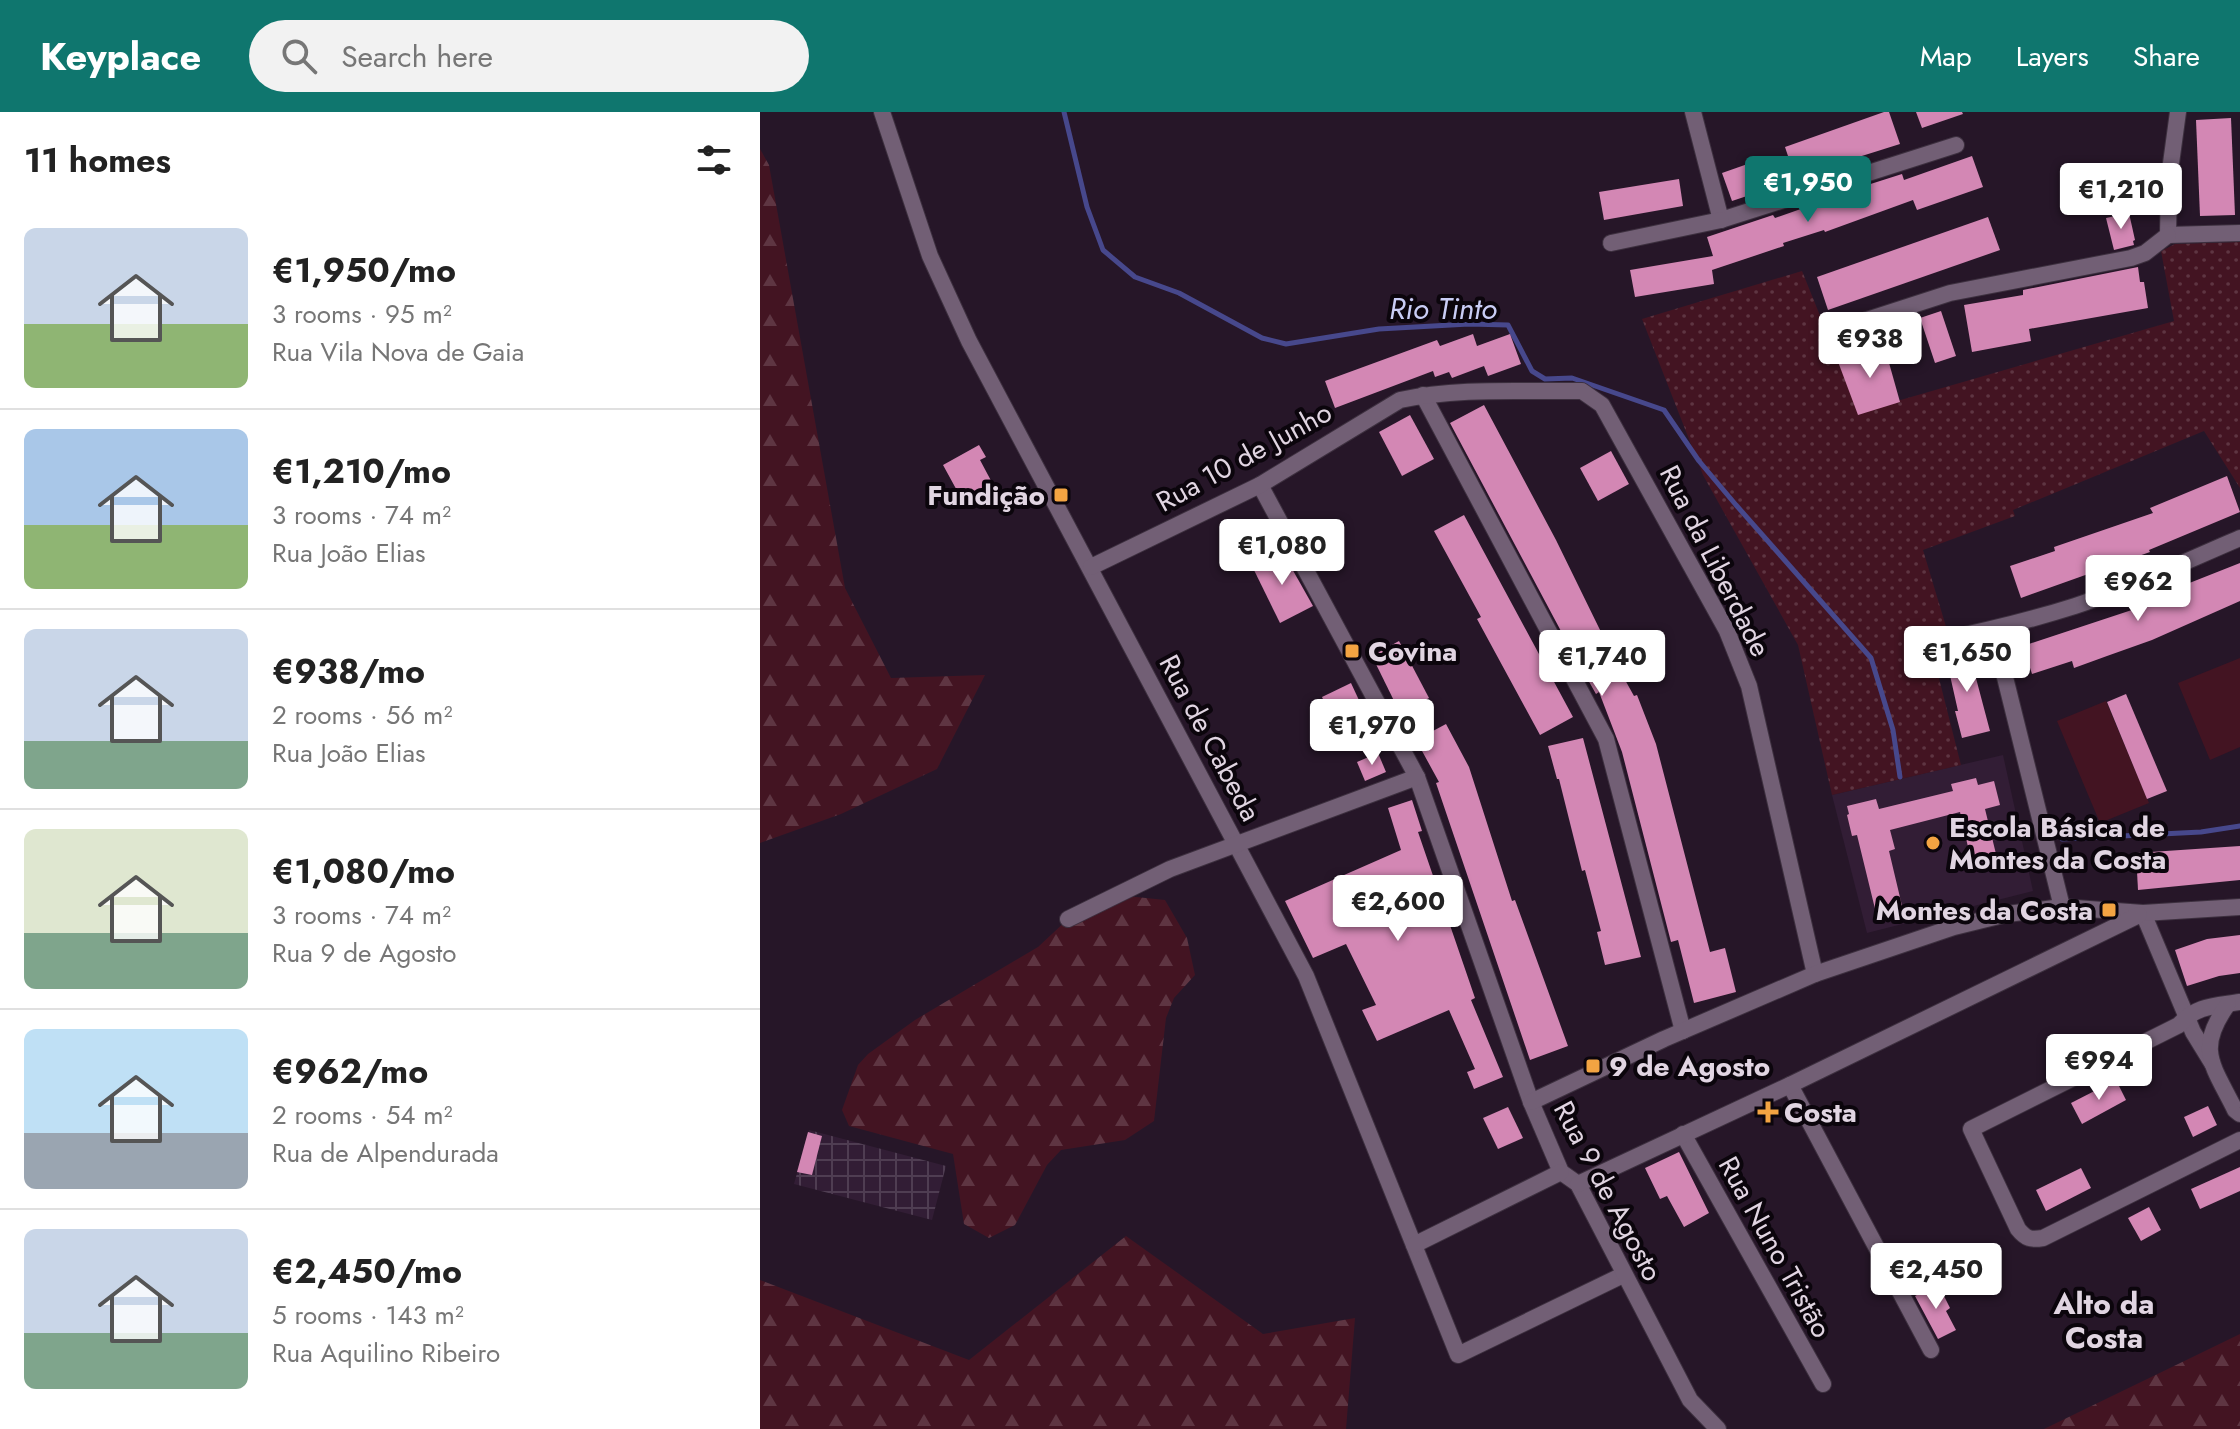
<!DOCTYPE html>
<meta charset="utf-8">
<style>
body{margin:0;font-family:Jost,sans-serif;background:#f2f2f2;color:#222;height:100vh;display:flex;flex-direction:column;font-size:30px;white-space:nowrap}
*{box-sizing:border-box;margin:0}
p{font-size:26px;color:#767676}
.icon{flex:none;width:44px;height:44px;fill:none;stroke:currentColor;stroke-width:2;stroke-linecap:round;stroke-linejoin:round}
.map{position:relative;flex:1;overflow:hidden}
.side{display:flex;flex-direction:column;background:#fff;width:760px}
.side>*{flex:none}
.price{position:absolute;translate:-50% -68px;padding:0 18px;border-radius:8px;background:#fff;color:#222;font-size:26px;line-height:52px;filter:drop-shadow(0 2px 4px #0008)}
.price::after{content:'';position:absolute;left:50%;top:48px;width:24px;height:18px;margin-left:-12px;background:inherit;clip-path:polygon(0 0,100% 0,50% 100%)}
.price.selected{background:#0f766e;color:#fff}
ul{padding:0;list-style:none}
li{display:flex;align-items:center;gap:24px;height:200px;padding:0 24px}
li+li{border-top:2px solid #e0e0e0}
li span{display:grid;place-items:center;flex:none;width:224px;height:160px;border-radius:12px;color:#555}
li>.icon{margin-inline-start:auto}
span .icon{width:96px;height:96px;fill:#fffc;stroke-width:1}
li b{font-size:34px}
h2{display:flex;justify-content:space-between;align-items:center;height:96px;padding:0 24px;font-size:34px}
header{display:flex;align-items:center;gap:48px;box-sizing:border-box;height:112px;padding:0 40px;background:#0f766e;color:#fff}
header strong{font-size:38px}
nav{display:flex;gap:44px;margin-inline-start:auto;font-size:28px}
.search{width:560px;height:72px;background:#f2f2f2;display:flex;align-items:center;gap:20px;box-sizing:border-box;padding:0 28px;border-radius:44px;color:#767676;font-size:30px}
main{display:flex;flex:1;min-height:0}
.map>svg:first-child{display:block}
.built{fill:#321d35}
.industrial{fill:url(#industrial-grid)}
.grass{fill:url(#grass-dots)}
.forest{fill:url(#forest-firs)}
.garden{fill:#431422}
.lines{fill:none;stroke-linecap:round;stroke-linejoin:round}
.stream{stroke:#47488c;stroke-width:5}
.building{fill:#d387b4}
.street-casing{stroke:#3d303f;stroke-width:18}
.street{stroke:#725f75;stroke-width:16}
.poi-dot{fill:#f3a442;stroke:#0b050c;stroke-width:3}
.labels{text-anchor:middle;dominant-baseline:central;stroke-width:8;stroke-linejoin:round;paint-order:stroke}
.street-label{font-size:28px;fill:#e1d5e2;stroke:#0b050c}
.poi-label{font-size:28px;font-weight:bold;fill:#e1d5e2;stroke:#0b050c;text-anchor:start}
.water-label{font-size:30px;font-style:italic;fill:#c9cdf5;stroke:#0b050c}
.neighbourhood-label{font-size:30px;font-weight:bold;fill:#e1d5e2;stroke:#0b050c}
</style>
<header>
<strong>Keyplace</strong>
<div class="search"><svg class="icon" aria-label="search" viewBox="0 0 24 24"><circle cx="10" cy="10" r="6"/><path d="M15 15l6 6"/></svg>Search here</div>
<nav><a>Map</a><a>Layers</a><a>Share</a></nav>
</header>
<main>
<section class="side">
<h2>11 homes<svg class="icon" aria-label="filters" viewBox="0 0 24 24"><path d="M4 7h16M4 17h16"/><circle cx="9" cy="7" r="2"/><circle cx="15" cy="17" r="2"/></svg></h2>
<ul>
<li><span style="background:linear-gradient(#c9d6e8 60%,#8fb573 0)"><svg class="icon" aria-label="home" viewBox="0 0 24 24"><path d="M3 11l9-7 9 7M6 9v11h12V9"/></svg></span><div><b>€1,950/mo</b><p>3 rooms · 95 m²</p><p>Rua Vila Nova de Gaia</p></div></li>
<li><span style="background:linear-gradient(#a9c7e8 60%,#8fb573 0)"><svg class="icon" aria-label="home" viewBox="0 0 24 24"><path d="M3 11l9-7 9 7M6 9v11h12V9"/></svg></span><div><b>€1,210/mo</b><p>3 rooms · 74 m²</p><p>Rua João Elias</p></div></li>
<li><span style="background:linear-gradient(#c9d6e8 70%,#7fa58c 0)"><svg class="icon" aria-label="home" viewBox="0 0 24 24"><path d="M3 11l9-7 9 7M6 9v11h12V9"/></svg></span><div><b>€938/mo</b><p>2 rooms · 56 m²</p><p>Rua João Elias</p></div></li>
<li><span style="background:linear-gradient(#dfe7d0 65%,#7fa58c 0)"><svg class="icon" aria-label="home" viewBox="0 0 24 24"><path d="M3 11l9-7 9 7M6 9v11h12V9"/></svg></span><div><b>€1,080/mo</b><p>3 rooms · 74 m²</p><p>Rua 9 de Agosto</p></div></li>
<li><span style="background:linear-gradient(#bfe0f5 65%,#9aa5b1 0)"><svg class="icon" aria-label="home" viewBox="0 0 24 24"><path d="M3 11l9-7 9 7M6 9v11h12V9"/></svg></span><div><b>€962/mo</b><p>2 rooms · 54 m²</p><p>Rua de Alpendurada</p></div></li>
<li><span style="background:linear-gradient(#c9d6e8 65%,#7fa58c 0)"><svg class="icon" aria-label="home" viewBox="0 0 24 24"><path d="M3 11l9-7 9 7M6 9v11h12V9"/></svg></span><div><b>€2,450/mo</b><p>5 rooms · 143 m²</p><p>Rua Aquilino Ribeiro</p></div></li>
</ul>
</section>
<div class="map">
<svg width="1480" height="1317" viewBox="0 0 1480 1317">
<defs>
<pattern id="industrial-grid" width="8" height="8" patternUnits="userSpaceOnUse" patternTransform="scale(2)"><rect width="8" height="8" fill="#321d35"/><path d="M0 4h8M4 0v8" fill="none" stroke="#4f3d52"/></pattern>
<pattern id="grass-dots" width="8" height="8" patternUnits="userSpaceOnUse" patternTransform="scale(2)"><rect width="8" height="8" fill="#431422"/><path d="M2 2h.1M6 6h.1" fill="none" stroke="#5e3542" stroke-width="1.8" stroke-linecap="round"/></pattern>
<pattern id="forest-firs" width="22" height="20" patternUnits="userSpaceOnUse" patternTransform="scale(2)"><rect width="22" height="20" fill="#431422"/><path d="M5 1l3.5 6h-7zM16 11l3.5 6h-7z" fill="#5e3542"/></pattern>
</defs>
<rect width="100%" height="100%" fill="#261628"/>
<polygon class="built" points="1243,643 1273,779 1107,821 1072,683"/>
<polygon class="industrial" points="49,1018 186,1054 172,1108 34,1072"/>
<polygon class="grass" points="1480,130 1480,376 1444,319 1253,398 1255,404 1163,438 1187,518 1168,523 1201,653 1072,683 1038,533 943,363 882,207 1042,159 1099,300 1414,209 1401,139 1415,132"/>
<g class="forest">
<polygon points="0,37 9,53 85,476 131,566 225,563 177,657 81,702 0,731"/>
<polygon points="357,783 405,788 427,826 435,863 414,886 406,906 394,1009 365,1028 301,1038 287,1053 255,1113 229,1126 204,1112 193,1042 89,1014 82,998 98,953 108,942 155,908 278,835 308,807"/>
<polygon points="366,1124 503,1222 595,1206 586,1317 0,1317 0,1168 209,1248"/>
<polygon points="1480,1222 1480,1317 1284,1317"/>
</g>
<g class="garden">
<polygon points="1480,546 1480,635 1450,648 1418,571"/>
<polygon points="1346,589 1389,691 1340,711 1297,609"/>
</g>
<g class="lines">
<g class="stream">
<polyline points="304,0 327,95 343,138 375,165 419,181 502,226 526,232 619,217 709,212 748,213 772,259 785,267 812,266 904,298 939,349 976,393 1111,546 1133,618 1140,665"/>
<polyline points="1302,727 1441,720 1480,714"/>
</g>
</g>
<g class="building">
<polygon points="1124,0 1129,0 1140,32 1035,65 1025,35"/>
<polygon points="1156,0 1202,0 1203,2 1162,16"/>
<polygon points="1471,6 1475,103 1440,104 1436,8"/>
<polygon points="1212,44 1223,75 1157,98 1153,88 1065,120 1064,118 1023,131 1024,134 952,158 954,172 875,185 870,158 953,144 947,125 1013,103 1015,106 1055,92 1054,90 1142,62 1144,68"/>
<polygon points="999,48 1008,77 972,89 962,61"/>
<polygon points="919,67 923,94 844,108 839,80"/>
<polygon points="1369,101 1375,128 1373,129 1374,133 1354,138 1346,106"/>
<polygon points="1228,105 1240,138 1068,198 1057,165"/>
<polygon points="1378,155 1380,170 1384,170 1388,196 1269,217 1271,229 1212,240 1204,193 1263,183 1263,178"/>
<polygon points="1181,199 1196,244 1175,251 1160,206"/>
<polygon points="713,222 717,234 750,222 761,252 728,264 724,254 692,266 689,260 675,265 673,259 575,296 565,269 677,228 680,234"/>
<polygon points="1124,233 1140,290 1098,303 1077,247"/>
<polygon points="724,293 796,428 841,520 839,521 874,584 877,583 896,632 950,840 965,836 976,880 934,891 918,828 911,830 862,640 839,580 836,582 810,536 690,311"/>
<polygon points="650,303 674,347 642,364 619,320"/>
<polygon points="219,333 226,345 220,348 236,378 206,395 183,353"/>
<polygon points="851,339 869,372 838,389 820,356"/>
<polygon points="1467,364 1480,400 1389,438 1390,440 1261,486 1250,454 1295,439 1294,435 1393,401 1390,396"/>
<polygon points="704,403 813,605 780,623 717,507 721,505 674,419"/>
<polygon points="522,439 553,494 520,511 492,454"/>
<polygon points="1480,451 1480,489 1392,528 1347,544 1314,556 1312,549 1272,562 1263,534 1396,490 1394,485"/>
<polygon points="639,529 669,586 640,601 612,544"/>
<polygon points="1208,536 1230,619 1202,626 1195,599 1198,599 1185,541"/>
<polygon points="591,571 604,599 575,613 562,585"/>
<polygon points="1366,582 1407,679 1387,687 1347,590"/>
<polygon points="686,612 709,655 752,789 755,788 808,934 770,948 676,671 679,670 656,628"/>
<polygon points="823,626 881,845 845,853 837,820 841,819 825,758 822,759 799,667 797,667 788,634"/>
<polygon points="618,641 626,660 605,669 597,650"/>
<polygon points="1216,666 1218,673 1234,669 1240,693 1225,697 1236,742 1211,748 1200,700 1130,718 1135,737 1129,739 1143,798 1117,805 1097,723 1092,724 1087,703 1089,702 1087,694 1116,687 1119,697 1193,679 1191,672"/>
<polygon points="652,688 662,719 658,720 715,886 711,888 743,965 714,977 707,960 715,957 689,898 617,929 602,898 616,893 586,832 553,846 525,789 641,738 628,696"/>
<polygon points="1480,734 1480,768 1378,778 1376,741"/>
<polygon points="1480,823 1480,861 1459,864 1427,874 1415,838 1447,827"/>
<polygon points="1356,968 1366,988 1322,1012 1311,991"/>
<polygon points="1448,994 1457,1013 1433,1025 1424,1005"/>
<polygon points="748,995 763,1026 738,1037 723,1006"/>
<polygon points="48,1020 62,1024 52,1063 37,1060"/>
<polygon points="919,1040 949,1101 924,1115 907,1084 900,1087 885,1056"/>
<polygon points="1480,1055 1480,1079 1440,1097 1431,1077"/>
<polygon points="1321,1056 1331,1076 1286,1099 1276,1078"/>
<polygon points="1389,1095 1401,1118 1381,1129 1368,1106"/>
<polygon points="1178,1172 1190,1196 1186,1199 1196,1218 1178,1227 1155,1184"/>
</g>
<g class="lines">
<defs>
<g id="street">
<polyline points="122,0 170,144 209,229 546,864 698,1243 863,1163"/>
<polyline points="933,0 961,108 1196,33"/>
<polyline points="1408,123 1409,66 1418,0"/>
<polyline points="1408,123 1480,121"/>
<polyline points="851,131 961,108"/>
<polyline points="1088,214 1190,181 1371,146 1385,141 1408,123"/>
<polyline points="663,283 846,627 923,919"/>
<polyline points="500,373 657,665 771,990 801,1060 818,1072 930,1288 958,1317"/>
<path d="M331,455L500,373L640,288C699,275 763,280 822,279L842,293L967,519L989,574L1055,862"/>
<polyline points="1233,517 1302,795"/>
<path d="M1172,530C1221,520 1268,509 1315,494C1372,475 1426,449 1480,426"/>
<polyline points="1383,801 1433,920 1452,951"/>
<polyline points="308,807 410,757 657,665"/>
<path d="M1480,890C1456,894 1436,893 1419,913L1211,1017L1258,1117C1266,1127 1271,1128 1283,1126L1480,1028"/>
<path d="M1468,892C1435,938 1453,953 1475,998L1480,1002"/>
<polyline points="1030,973 1171,1238"/>
<polyline points="771,990 904,927 1055,862 1194,815 1247,802 1302,795 1383,801 1480,795"/>
<polyline points="923,1022 1063,1272"/>
<polyline points="818,1072 1030,973 1379,803"/>
<polyline points="654,1133 801,1060"/>
</g>
</defs>
<use href="#street" class="street-casing"/>
<use href="#street" class="street"/>
</g>
<g class="poi-dot">
<rect x="293" y="375" width="16" height="16" rx="4"/>
<rect x="584" y="531" width="16" height="16" rx="4"/>
<circle cx="1173" cy="731" r="8"/>
<rect x="1341" y="790" width="16" height="16" rx="4"/>
<rect x="825" y="946" width="16" height="16" rx="4"/>
<path d="M1004 988h8v8h8v8h-8v8h-8v-8h-8v-8h8z"/>
</g>
<g class="labels">
<g class="street-label">
<text transform="translate(484 345) rotate(-29)">Rua 10 de Junho</text>
<text transform="translate(955 449) rotate(63)">Rua da Liberdade</text>
<text transform="translate(450 626) rotate(62)">Rua de Cabeda</text>
<text transform="translate(848 1079) rotate(62)">Rua 9 de Agosto</text>
<text transform="translate(1015 1135) rotate(61)">Rua Nuno Tristão</text>
</g>
<g class="poi-label">
<text x="285" y="383" text-anchor="end">Fundição</text>
<text x="608" y="539">Covina</text>
<text x="1189" y="715">Escola Básica de<tspan x="1189" dy="32">Montes da Costa</tspan></text>
<text x="1333" y="798" text-anchor="end">Montes da Costa</text>
<text x="849" y="954">9 de Agosto</text>
<text x="1024" y="1000">Costa</text>
</g>
<g class="water-label">
<text x="683" y="196">Rio Tinto</text>
</g>
<g class="neighbourhood-label">
<text x="1344" y="1191">Alto da<tspan x="1344" dy="34">Costa</tspan></text>
</g>
</g>
</svg>
<b class="price selected" style="left:1048px;top:112px">€1,950</b>
<b class="price" style="left:1361px;top:119px">€1,210</b>
<b class="price" style="left:1110px;top:268px">€938</b>
<b class="price" style="left:522px;top:475px">€1,080</b>
<b class="price" style="left:1378px;top:511px">€962</b>
<b class="price" style="left:1207px;top:582px">€1,650</b>
<b class="price" style="left:842px;top:586px">€1,740</b>
<b class="price" style="left:612px;top:655px">€1,970</b>
<b class="price" style="left:638px;top:831px">€2,600</b>
<b class="price" style="left:1339px;top:990px">€994</b>
<b class="price" style="left:1176px;top:1199px">€2,450</b>
</div>
</main>
